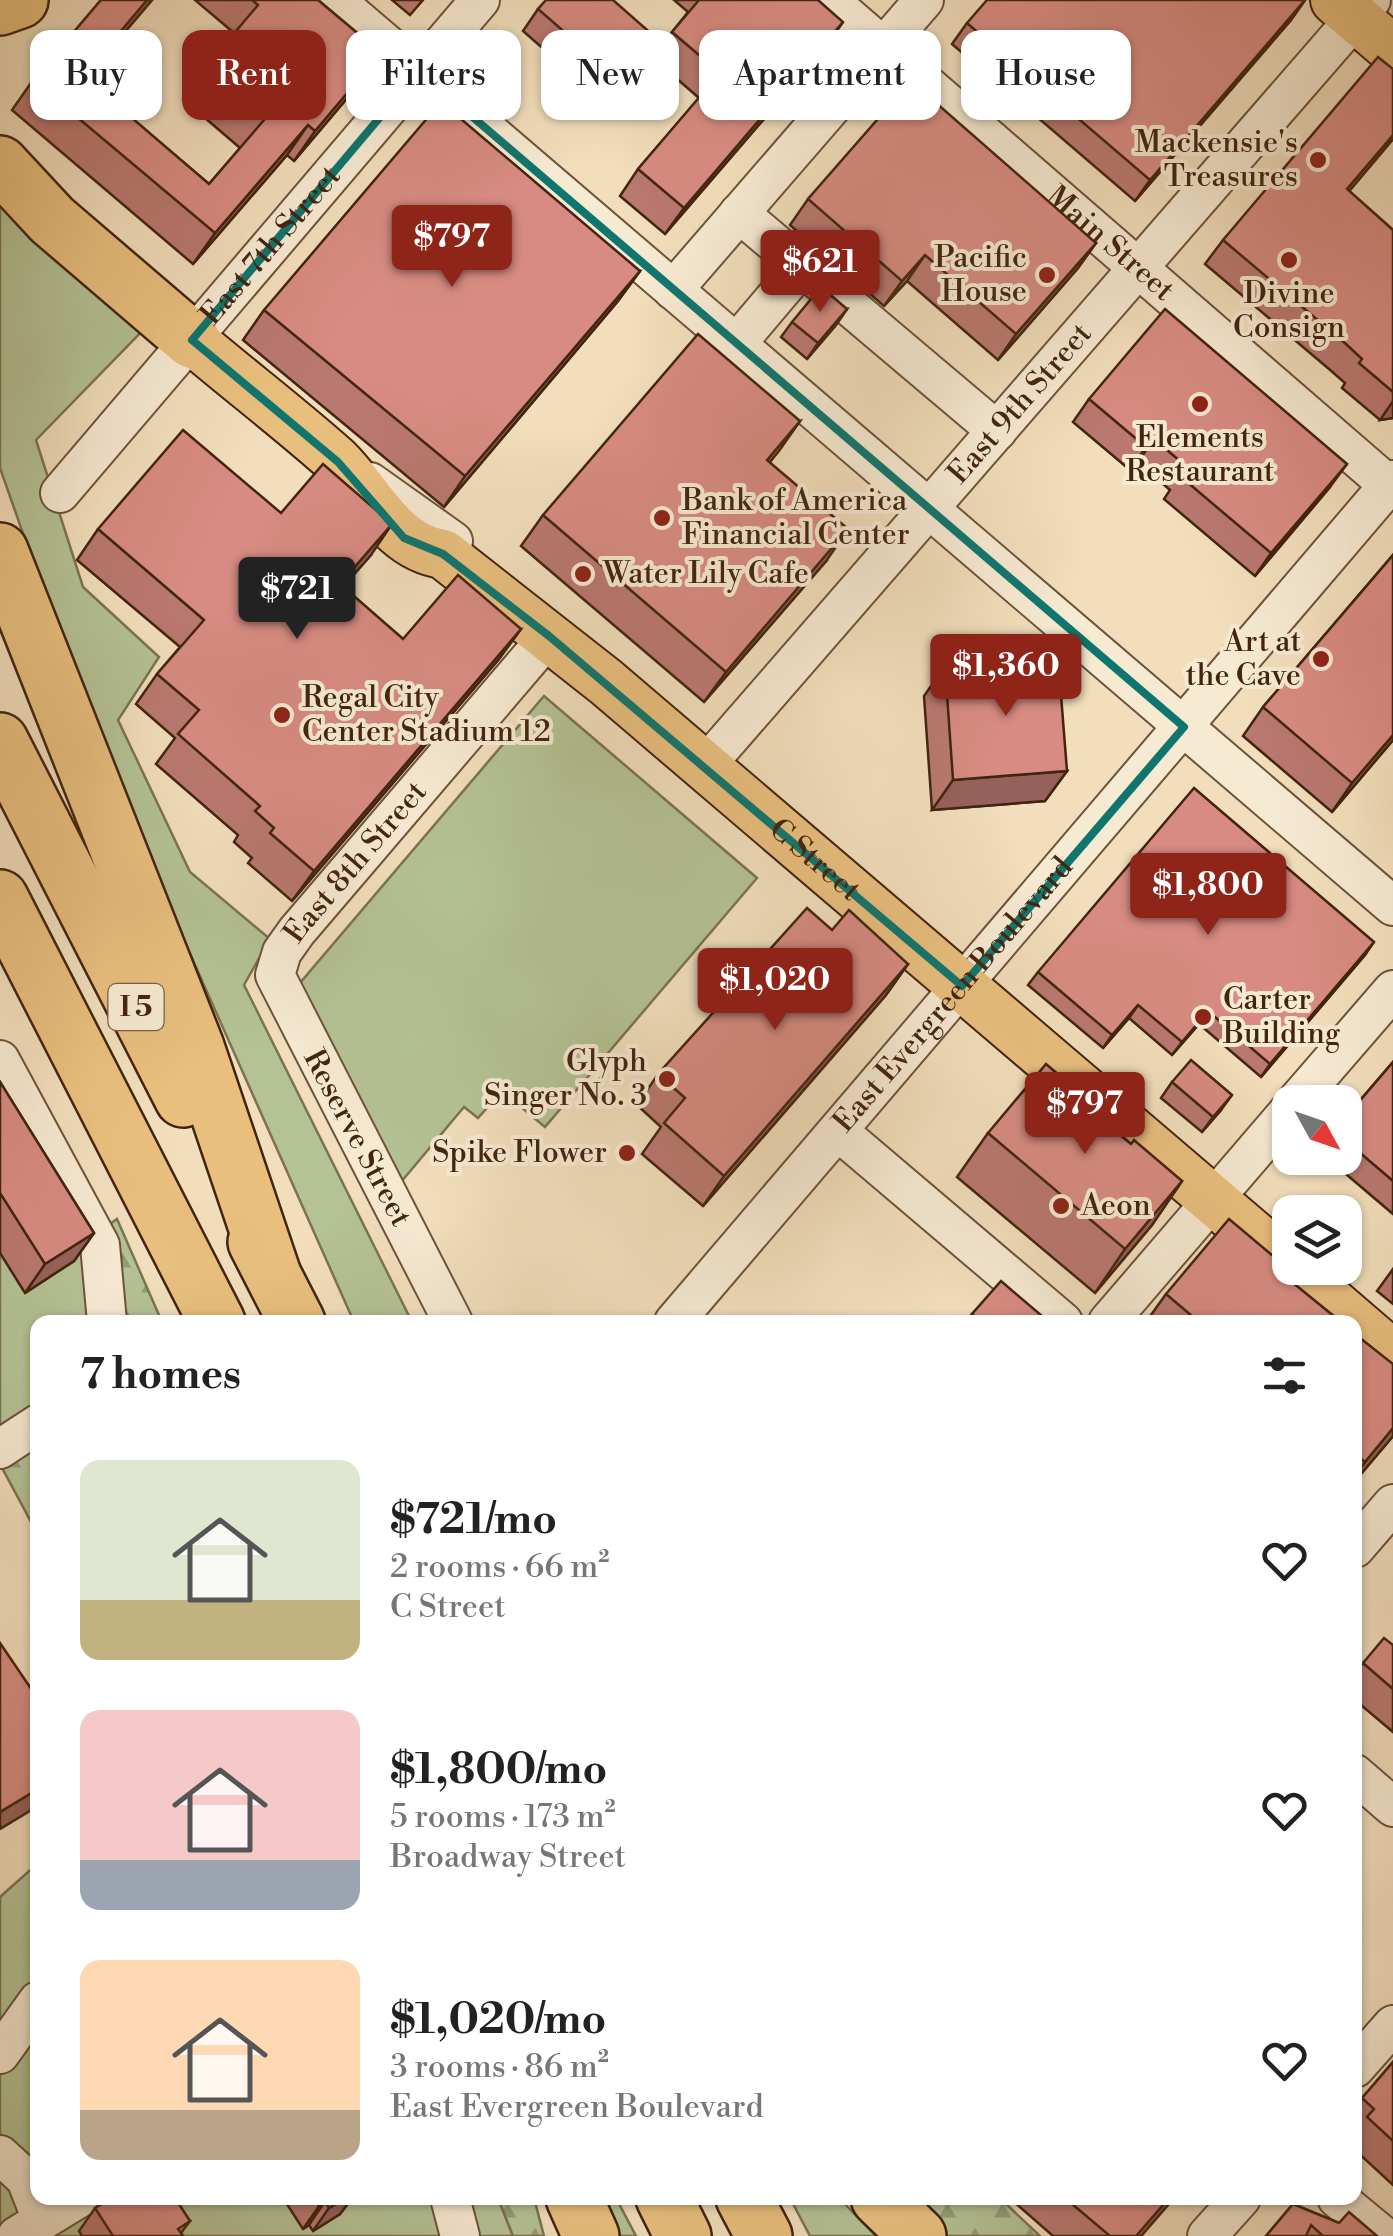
<!DOCTYPE html>
<meta charset="utf-8">
<style>
body{margin:0;font-family:"Libre Bodoni",serif;background:#f2f2f2;color:#222;height:100vh;display:flex;flex-direction:column;font-size:38px;white-space:nowrap}
*{box-sizing:border-box;margin:0}
p{font-size:32px;color:#767676}
.icon{flex:none;width:55px;height:55px;fill:none;stroke:currentColor;stroke-width:2;stroke-linecap:round;stroke-linejoin:round}
.map{position:relative;flex:1;overflow:hidden}
.drawer{position:absolute;left:30px;top:1315px;width:1332px;height:890px;display:flex;flex-direction:column;background:#fff;border-radius:20px;box-shadow:0 2px 8px #0004}
.drawer>*{flex:none}
.top-card{position:absolute;left:30px;top:30px;width:1335px;height:90px;display:flex;gap:20px}
.needle{width:65px;rotate:130deg}
.fabs{position:absolute;left:1272px;top:1085px;display:grid;gap:20px}
.fabs a{display:grid;place-items:center;width:90px;height:90px;border-radius:20px;background:#fff;box-shadow:0 2px 8px #0004;font-size:50px}
.price{position:absolute;translate:-50% -85px;padding:0 22px;border-radius:10px;background:#8f2418;color:#fff;font-size:32px;line-height:65px;filter:drop-shadow(0 2px 5px #0008)}
.price::after{content:'';position:absolute;left:50%;top:60px;width:30px;height:22px;margin-left:-15px;background:inherit;clip-path:polygon(0 0,100% 0,50% 100%)}
.price.on{background:#222;color:#fff}
ul{padding:0;list-style:none}
li{display:flex;align-items:center;gap:30px;height:250px;padding:0 50px}
li span{display:grid;place-items:center;flex:none;width:280px;height:200px;border-radius:20px;color:#555}
li>.icon{margin-inline-start:auto}
span .icon{width:120px;height:120px;fill:#fffc;stroke-width:1}
li b{font-size:42px}
h2{display:flex;justify-content:space-between;align-items:center;height:120px;padding:0 50px;font-size:42px}
.pill{padding:0 35px;border-radius:20px;background:#fff;box-shadow:0 2px 8px #0004;font-size:35px;line-height:90px}
.pill.on{background:#8f2418;color:#fff}
.map>svg:first-child{display:block}
.green{fill:#b4c295;stroke:#7b7352;stroke-width:2.5}
.forest{fill:url(#forest-firs);stroke:#7b7352;stroke-width:2.5}
.lines{fill:none;stroke-linecap:round;stroke-linejoin:round}
.minor-casing{stroke:#6e523b;stroke-width:42}
.major-casing{stroke:#422410;stroke-width:52}
.highway-casing{stroke:#422410;stroke-width:60}
.minor{stroke:#f7ead3;stroke-width:38}
.major{stroke:#e9bf7e;stroke-width:48}
.highway{stroke:#e9bf7e;stroke-width:55}
.wall{fill:#b97870;stroke:#422410;stroke-width:2.5}
.shaded-wall{fill:#96615b;stroke:#422410;stroke-width:2.5}
.building{fill:#d78b82;stroke:#422410;stroke-width:2.5}
.marked{fill:none;stroke:#0f766e;stroke-width:8;stroke-linejoin:round}
.poi-dot{fill:#8f2418;stroke:#f7ead3;stroke-width:4}
.labels{text-anchor:middle;dominant-baseline:central;stroke-width:8;stroke-linejoin:round;paint-order:stroke}
.shield{fill:#f7ead3;stroke:#785f4a;stroke-width:2.5}
.shield-label{font-size:28px;font-weight:bold;fill:#422410}
.poi-label{font-size:30px;fill:#422410;stroke:#f7ead3;text-anchor:end}
.street-label{font-size:30px;fill:#422410;stroke:#f7ead3}
</style>
<div class="map">
<svg width="1393" height="2236" viewBox="0 0 1393 2236">
<defs>
<pattern id="forest-firs" width="22" height="20" patternUnits="userSpaceOnUse" patternTransform="scale(2.5)"><rect width="22" height="20" fill="#b4c295"/><path d="M5 1l3.5 6h-7zM16 11l3.5 6h-7z" fill="#949d78"/></pattern>
</defs>
<rect width="100%" height="100%" fill="#f2debc"/>
<filter id="stains"><feTurbulence type="fractalNoise" baseFrequency=".002" numOctaves="4"/><feColorMatrix values="0 0 0 0 .2 0 0 0 0 .09 0 0 0 0 .02 0 0 0 .5 -.17"/></filter>
<radialGradient id="worn" r=".72"><stop offset=".6" stop-color="#630" stop-opacity="0"/><stop offset="1" stop-color="#630" stop-opacity=".3"/></radialGradient>
<g class="green">
<polygon points="0,197 147,326 36,440 83,587 159,657 118,720 190,872 270,939 244,985 412,1322 354,1322 98,747 0,468"/>
<polygon points="544,696 757,878 545,1127 502,1091 478,1118 464,1107 401,1182 300,983"/>
<polygon points="0,1063 100,1245 107,1322 38,1322 37,1424 0,1449"/>
<polygon points="37,1864 38,2198 498,2198 513,2236 0,2236 0,1897"/>
<polygon points="596,2198 616,2198 636,2236 612,2236"/>
<polygon points="790,2198 839,2198 876,2236 810,2236"/>
</g>
<g class="forest">
<polygon points="117,1219 162,1322 107,1322 104,1262 122,1258 110,1224"/>
<polygon points="37,1424 37,1533 0,1464"/>
<polygon points="498,2198 534,2198 544,2236 513,2236"/>
<polygon points="911,2198 1009,2198 1005,2203 1040,2236 947,2236"/>
</g>
<g class="lines">
<defs>
<g id="minor">
<polyline points="335,0 1393,906"/>
<path id="s1" d="M829,0L1393,489"/>
<polyline points="739,213 997,431"/>
<polyline points="673,290 924,0"/>
<polyline points="736,344 802,266"/>
<polyline points="370,482 453,541"/>
<path id="s2" d="M60,493L480,0"/>
<path id="s3" d="M705,766L1371,0"/>
<polyline points="0,1060 100,1245 107,1322"/>
<polyline points="1296,1102 1393,990"/>
<polyline points="838,1131 1063,1322"/>
<path id="s4" d="M453,1322L275,975L282,952L297,931L549,636"/>
<path id="s5" d="M674,1322L1393,480"/>
<polyline points="1108,1322 1290,1110"/>
<polyline points="0,1449 38,1424"/>
<polyline points="1355,1548 1393,1504"/>
<polyline points="1355,1774 1393,1807"/>
<polyline points="0,2054 38,2001"/>
<polyline points="1355,2068 1393,2025"/>
<polyline points="0,2155 26,2179 42,2220"/>
<polyline points="450,2198 460,2236"/>
<polyline points="1337,2198 1383,2236"/>
<polyline points="17,2236 79,2198"/>
<polyline points="1207,2236 1241,2198"/>
</g>
<g id="major">
<polyline points="1335,0 1393,50"/>
<path id="s6" d="M192,340C239,380 289,418 335,459C370,492 390,546 443,554L606,682L1290,1266"/>
<polyline points="1292,1268 1393,1355"/>
</g>
<g id="highway">
<polyline points="0,7 20,0"/>
<polyline points="0,164 52,220 192,340"/>
<polyline points="0,551 196,1047 272,1272"/>
<polyline points="0,741 183,1099"/>
<polyline points="0,898 217,1322"/>
<polyline points="256,1242 297,1322"/>
<polyline points="574,2198 591,2236"/>
<polyline points="664,2198 683,2236"/>
<polyline points="744,2198 764,2236"/>
<polyline points="879,2198 918,2236"/>
</g>
</defs>
<use href="#minor" class="minor-casing"/>
<use href="#major" class="major-casing"/>
<use href="#highway" class="highway-casing"/>
<use href="#minor" class="minor"/>
<use href="#major" class="major"/>
<use href="#highway" class="highway"/>
</g>
<g class="wall">
<polygon points="101,0 152,0 85,79 209,184 240,148 183,99 204,69 234,33 195,0 318,0 381,53 360,83 294,161 287,155 193,264 12,110 33,80"/>
<polygon points="392,0 423,0 410,15"/>
<polygon points="674,0 818,0 825,48 665,234 620,196 638,169 699,98 653,58 672,32 688,12"/>
<polygon points="1305,0 1291,20 1135,201 952,44 967,23"/>
<polygon points="538,9 662,43 647,65 610,107 523,31"/>
<polygon points="1393,69 1393,139 1349,191 1393,230 1393,418 1380,420 1342,388 1345,383 1329,369 1205,264 1223,240"/>
<polygon points="808,199 1096,243 1078,268 998,360 907,281 884,306 790,225"/>
<polygon points="640,271 618,301 444,507 243,340 264,310"/>
<polygon points="847,309 836,325 807,359 781,337 792,322"/>
<polygon points="1089,399 1330,487 1255,576 1164,499 1170,490 1138,462 1130,470 1073,422"/>
<polygon points="800,421 770,462 827,560 704,702 521,546 543,515"/>
<polygon points="281,513 371,555 343,587 403,639 521,629 499,659 292,901 248,863 252,858 234,842 238,835 156,764 175,738 136,704 157,674 180,647 77,560 98,529"/>
<polygon points="1393,555 1393,740 1332,812 1243,736 1263,707"/>
<polygon points="945,666 1067,771 1045,801 932,810 924,696"/>
<polygon points="832,930 908,964 886,995 703,1206 642,1154 661,1127 637,1105 658,1074"/>
<polygon points="1365,955 1261,1077 1199,1024 1172,1055 1129,1018 1103,1048 1028,985 1038,972"/>
<polygon points="1393,1062 1393,1214 1327,1158 1345,1158 1345,1118"/>
<polygon points="0,1082 94,1233 74,1261 25,1293 0,1253"/>
<polygon points="1172,1082 1221,1110 1202,1132 1161,1098"/>
<polygon points="1098,1116 1131,1144 1182,1181 1152,1225 1095,1293 957,1177 988,1133"/>
<polygon points="1393,1269 1393,1304 1377,1291"/>
<polygon points="1292,1283 1341,1322 1146,1322 1166,1294"/>
<polygon points="972,1314 1049,1322 966,1322"/>
<polygon points="1355,1334 1393,1436 1355,1481"/>
<polygon points="1393,1645 1393,1732 1355,1700 1355,1674 1363,1663"/>
<polygon points="1393,2062 1393,2185 1355,2150 1355,2107"/>
<polygon points="283,2198 352,2198 340,2214 313,2231 309,2225 303,2229"/>
<polygon points="1016,2198 1174,2198 1141,2236 1053,2236 1013,2201"/>
<polygon points="1293,2204 1339,2223 1377,2236 1266,2236"/>
<polygon points="95,2208 190,2221 181,2233 183,2236 82,2236 79,2231"/>
</g>
<g class="shaded-wall">
<polygon points="147,0 152,0 61,107 83,76"/>
<polygon points="1305,0 1291,20 1135,201 1150,180"/>
<polygon points="843,22 825,48 665,234 684,208"/>
<polygon points="662,43 647,65 610,107 625,85"/>
<polygon points="381,53 360,83 294,161 315,131"/>
<polygon points="308,125 287,155 193,264 215,233"/>
<polygon points="1393,135 1393,139 1330,214 1347,189"/>
<polygon points="1096,243 1078,268 998,360 1016,334"/>
<polygon points="925,255 907,281 884,306 902,281"/>
<polygon points="640,271 618,301 444,507 465,476"/>
<polygon points="847,309 836,325 807,359 818,343"/>
<polygon points="1393,401 1393,418 1380,420"/>
<polygon points="800,421 779,451 746,490 767,460"/>
<polygon points="1154,439 1138,462 1130,470 1146,447"/>
<polygon points="1347,464 1330,487 1255,576 1271,553"/>
<polygon points="392,524 371,555 318,615 340,584"/>
<polygon points="848,529 827,560 704,702 726,672"/>
<polygon points="521,629 499,659 292,901 314,871"/>
<polygon points="1393,735 1393,740 1332,812 1352,783"/>
<polygon points="1067,771 1045,801 932,810 953,780"/>
<polygon points="1374,942 1365,955 1261,1077 1270,1064"/>
<polygon points="908,964 886,995 703,1206 724,1176"/>
<polygon points="1138,1005 1129,1018 1103,1048 1112,1035"/>
<polygon points="1208,1011 1199,1024 1172,1055 1182,1042"/>
<polygon points="1232,1095 1221,1110 1202,1132 1213,1117"/>
<polygon points="1182,1181 1152,1225 1095,1293 1125,1249"/>
<polygon points="94,1233 74,1261 25,1293 45,1264"/>
<polygon points="1393,1428 1393,1436 1355,1481 1355,1476 1365,1462"/>
<polygon points="38,1789 38,1806 0,1829 0,1812"/>
<polygon points="345,2198 352,2198 340,2214 313,2231 329,2208"/>
<polygon points="1169,2198 1174,2198 1141,2236 1136,2236"/>
<polygon points="325,2201 309,2225 303,2229 319,2206"/>
</g>
<g class="building">
<polygon points="101,0 147,0 83,76 209,184 264,120 204,69 258,5 252,0 318,0 381,53 315,131 308,125 215,233 33,80"/>
<polygon points="546,0 613,0 662,43 625,85 538,9"/>
<polygon points="699,0 818,0 843,22 684,208 638,169 720,73 672,32"/>
<polygon points="987,0 1305,0 1150,180 967,23"/>
<polygon points="1378,57 1393,69 1393,135 1347,189 1393,230 1393,392 1359,363 1362,359 1346,344 1223,240"/>
<polygon points="911,81 1096,243 1016,334 925,255 902,281 808,199"/>
<polygon points="441,102 640,271 465,476 264,310"/>
<polygon points="821,287 847,309 818,343 792,322"/>
<polygon points="1165,309 1347,464 1271,553 1180,476 1187,467 1154,439 1146,447 1089,399"/>
<polygon points="698,334 800,421 767,460 848,529 726,672 543,515"/>
<polygon points="183,430 281,513 323,464 392,524 340,584 403,639 458,575 521,629 314,871 270,833 274,828 255,811 260,806 178,734 199,710 157,674 204,620 98,529"/>
<polygon points="1393,555 1393,735 1352,783 1263,707"/>
<polygon points="1058,657 1067,771 953,780 945,666"/>
<polygon points="1194,788 1374,942 1270,1064 1208,1011 1182,1042 1138,1005 1112,1035 1038,972"/>
<polygon points="807,908 832,930 849,910 908,964 724,1176 664,1123 685,1098 658,1074"/>
<polygon points="1191,1060 1232,1095 1213,1117 1172,1082"/>
<polygon points="1393,1062 1393,1181 1345,1140 1345,1118"/>
<polygon points="1046,1064 1101,1111 1097,1116 1131,1144 1134,1140 1182,1181 1125,1249 988,1133"/>
<polygon points="0,1082 94,1233 45,1264 0,1193"/>
<polygon points="1229,1219 1297,1276 1292,1282 1341,1322 1199,1322 1166,1294"/>
<polygon points="1001,1281 1049,1322 979,1322 980,1321 972,1314"/>
<polygon points="1355,1334 1393,1364 1393,1428 1365,1462 1355,1454"/>
<polygon points="1384,1638 1393,1645 1393,1689 1363,1663"/>
<polygon points="0,1643 38,1699 38,1789 0,1812"/>
<polygon points="1393,2062 1393,2141 1367,2117 1374,2109 1362,2098"/>
<polygon points="112,2198 175,2198 190,2221 178,2229 183,2236 113,2236 95,2208"/>
<polygon points="314,2198 345,2198 329,2208 325,2201 319,2206"/>
<polygon points="1065,2198 1169,2198 1136,2236 1110,2236"/>
<polygon points="1293,2204 1339,2223 1349,2212 1377,2236 1323,2236 1311,2225 1306,2236 1266,2236"/>
</g>
<path class="marked" d="M419,71L1184,727L962,986L549,636L443,554L404,538L338,462L192,340Z"/>
<g class="poi-dot">
<circle cx="1318" cy="160" r="10"/>
<circle cx="1289" cy="260" r="10"/>
<circle cx="1047" cy="275" r="10"/>
<circle cx="1200" cy="404" r="10"/>
<circle cx="662" cy="518" r="10"/>
<circle cx="583" cy="574" r="10"/>
<circle cx="1321" cy="659" r="10"/>
<circle cx="282" cy="715" r="10"/>
<circle cx="1203" cy="1017" r="10"/>
<circle cx="667" cy="1079" r="10"/>
<circle cx="627" cy="1153" r="10"/>
<circle cx="1061" cy="1206" r="10"/>
</g>
<g class="labels">
<rect class="shield" x="108.5" y="984" width="55" height="46" rx="8"/>
<g class="shield-label">
<text x="136" y="1007">I 5</text>
</g>
<g class="poi-label">
<text x="1298" y="143">Mackensie's<tspan x="1298" dy="34">Treasures</tspan></text>
<text x="1027" y="258">Pacific<tspan x="1027" dy="34">House</tspan></text>
<text x="1289" y="294" text-anchor="middle">Divine<tspan x="1289" dy="34">Consign</tspan></text>
<text x="1200" y="438" text-anchor="middle">Elements<tspan x="1200" dy="34">Restaurant</tspan></text>
<text x="682" y="501" text-anchor="start">Bank of America<tspan x="682" dy="34">Financial Center</tspan></text>
<text x="603" y="574" text-anchor="start">Water Lily Cafe</text>
<text x="1301" y="642">Art at<tspan x="1301" dy="34">the Cave</tspan></text>
<text x="302" y="698" text-anchor="start">Regal City<tspan x="302" dy="34">Center Stadium 12</tspan></text>
<text x="1223" y="1000" text-anchor="start">Carter<tspan x="1223" dy="34">Building</tspan></text>
<text x="647" y="1062">Glyph<tspan x="647" dy="34">Singer No. 3</tspan></text>
<text x="607" y="1153">Spike Flower</text>
<text x="1081" y="1206" text-anchor="start">Aeon</text>
</g>
<g class="street-label">
<text stroke="none"><textPath href="#s1" startOffset="372">Main Street</textPath></text>
<text stroke="none"><textPath href="#s2" startOffset="325">East 7th Street</textPath></text>
<text stroke="none"><textPath href="#s3" startOffset="480">East 9th Street</textPath></text>
<text stroke="none"><textPath href="#s6" startOffset="815">C Street</textPath></text>
<text stroke="none"><textPath href="#s4" startOffset="530">East 8th Street</textPath></text>
<text stroke="none"><textPath href="#s5" startOffset="430">East Evergreen Boulevard</textPath></text>
<text transform="translate(357 1138) rotate(62)">Reserve Street</text>
</g>
</g>
<rect width="100%" height="100%" filter="url(#stains)"/>
<rect width="100%" height="100%" fill="url(#worn)"/>
</svg>
<div class="fabs">
<a><svg class="needle" viewBox="-14 -14 28 28"><path d="M0-13l5 13h-10z" fill="#e53935"/><path d="M0 13l5-13h-10z" fill="#767676"/></svg></a>
<a><svg class="icon" aria-label="layers" viewBox="0 0 24 24"><path d="M12 4l9 5-9 5-9-5zM3 14l9 5 9-5"/></svg></a>
</div>
<b class="price" style="left:452px;top:290px">$797</b>
<b class="price" style="left:820px;top:315px">$621</b>
<b class="price on" style="left:297px;top:642px">$721</b>
<b class="price" style="left:1006px;top:719px">$1,360</b>
<b class="price" style="left:1208px;top:938px">$1,800</b>
<b class="price" style="left:775px;top:1033px">$1,020</b>
<b class="price" style="left:1085px;top:1157px">$797</b>
<div class="top-card">
<a class="pill">Buy</a>
<a class="pill on">Rent</a>
<a class="pill">Filters</a>
<a class="pill">New</a>
<a class="pill">Apartment</a>
<a class="pill">House</a>
</div>
<section class="drawer">
<h2>7 homes<svg class="icon" aria-label="filters" viewBox="0 0 24 24"><path d="M4 7h16M4 17h16"/><circle cx="9" cy="7" r="2"/><circle cx="15" cy="17" r="2"/></svg></h2>
<ul>
<li><span style="background:linear-gradient(#dfe7d0 70%,#c2b280 0)"><svg class="icon" aria-label="home" viewBox="0 0 24 24"><path d="M3 11l9-7 9 7M6 9v11h12V9"/></svg></span><div><b>$721/mo</b><p>2 rooms · 66 m²</p><p>C Street</p></div><svg class="icon" aria-label="heart" viewBox="0 0 24 24"><path d="M12 20l-8-8c-3-5 5-10 8-4 3-6 11-1 8 4z"/></svg></li>
<li><span style="background:linear-gradient(#f6c9c9 75%,#9aa5b1 0)"><svg class="icon" aria-label="home" viewBox="0 0 24 24"><path d="M3 11l9-7 9 7M6 9v11h12V9"/></svg></span><div><b>$1,800/mo</b><p>5 rooms · 173 m²</p><p>Broadway Street</p></div><svg class="icon" aria-label="heart" viewBox="0 0 24 24"><path d="M12 20l-8-8c-3-5 5-10 8-4 3-6 11-1 8 4z"/></svg></li>
<li><span style="background:linear-gradient(#ffd9b3 75%,#b9a48a 0)"><svg class="icon" aria-label="home" viewBox="0 0 24 24"><path d="M3 11l9-7 9 7M6 9v11h12V9"/></svg></span><div><b>$1,020/mo</b><p>3 rooms · 86 m²</p><p>East Evergreen Boulevard</p></div><svg class="icon" aria-label="heart" viewBox="0 0 24 24"><path d="M12 20l-8-8c-3-5 5-10 8-4 3-6 11-1 8 4z"/></svg></li>
</ul>
</section>
</div>
